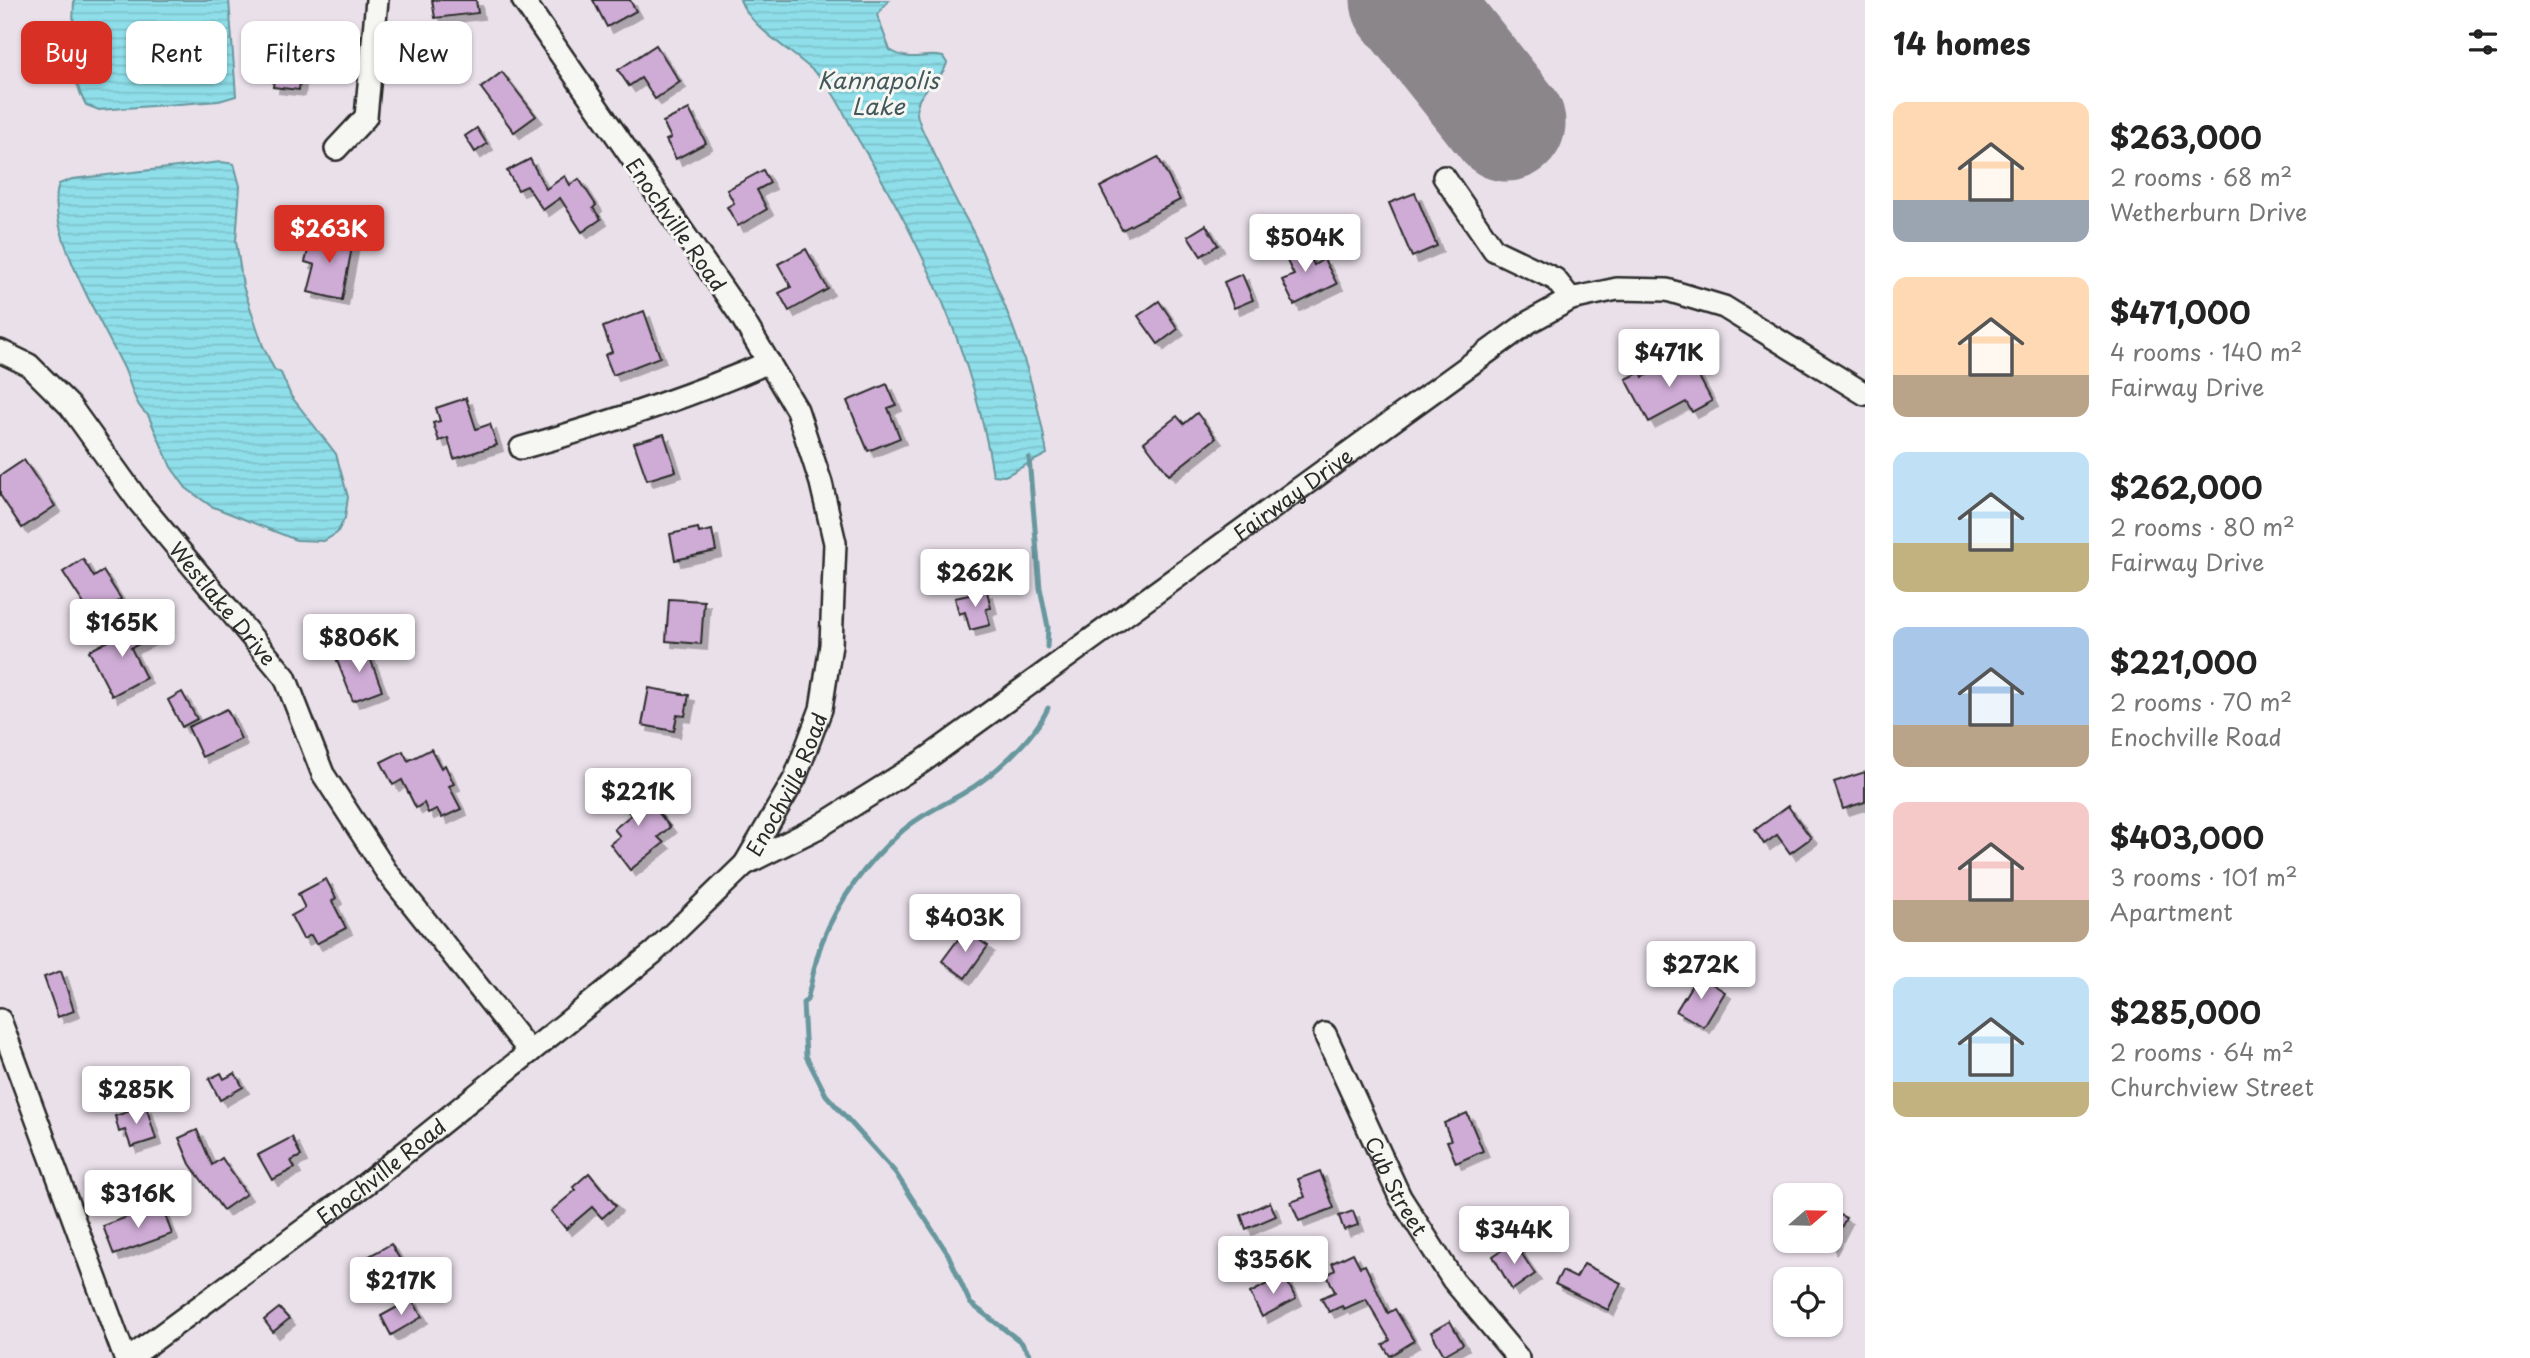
<!DOCTYPE html>
<meta charset="utf-8">
<style>
body{margin:0;font-family:"Playpen Sans",sans-serif;background:#f6f6f6;color:#222;height:100vh;display:flex;flex-direction:column;font-size:26px;white-space:nowrap}
*{box-sizing:border-box;margin:0}
p{font-size:23px;color:#767676}
.icon{flex:none;width:38px;height:38px;fill:none;stroke:currentColor;stroke-width:2;stroke-linecap:round;stroke-linejoin:round}
.map{position:relative;flex:1;overflow:hidden}
.panel{display:flex;flex-direction:column;background:#fff;width:665px}
.panel>*{flex:none}
.top-card{position:absolute;left:21px;top:21px;width:665px;height:63px;display:flex;gap:14px}
.needle{width:46px;rotate:70deg}
.controls{position:absolute;left:1773px;top:1183px;display:grid;gap:14px}
.controls a{display:grid;place-items:center;width:70px;height:70px;border-radius:14px;background:#fff;box-shadow:0 2px 5px #0004;font-size:35px}
.price{position:absolute;translate:-50% -60px;padding:0 16px;border-radius:7px;background:#fff;color:#222;font-size:23px;line-height:46px;filter:drop-shadow(0 2px 4px #0008)}
.price::after{content:'';position:absolute;left:50%;top:42px;width:21px;height:16px;margin-left:-10px;background:inherit;clip-path:polygon(0 0,100% 0,50% 100%)}
.price.current{background:#d93025;color:#fff}
ul{padding:0;list-style:none}
li{display:flex;align-items:center;gap:21px;height:175px;padding:0 28px}
li span{display:grid;place-items:center;flex:none;width:196px;height:140px;border-radius:14px;color:#555}
li>.icon{margin-inline-start:auto}
span .icon{width:84px;height:84px;fill:#fffc;stroke-width:1}
li b{font-size:30px}
h2{display:flex;justify-content:space-between;align-items:center;height:84px;padding:0 28px;font-size:30px}
.tag{padding:0 24px;border-radius:14px;background:#fff;box-shadow:0 2px 5px #0004;font-size:24px;line-height:63px}
.tag.current{background:#d93025;color:#fff}
main{display:flex;flex:1;min-height:0}
.map>svg:first-child{display:block}
.water{fill:url(#water-rules);stroke:#67979e;stroke-width:2}
.lines{fill:none;stroke-linecap:round;stroke-linejoin:round}
.stream{stroke:#67979e;stroke-width:5}
.runway{stroke:#8a868a;stroke-width:117}
.building{fill:#cfacd6;stroke:#2b2b2b;stroke-width:2;filter:url(#shadow)}
.minor-casing{stroke:#2b2b2b;stroke-width:26}
.minor{stroke:#f6f6f2;stroke-width:21}
.labels{text-anchor:middle;dominant-baseline:central;stroke-width:6;stroke-linejoin:round;paint-order:stroke}
.street-label{font-size:21px;fill:#2b2b2b;stroke:#f6f6f2}
.water-label{font-size:23px;font-style:italic;fill:#44585b;stroke:#f6f6f2}
</style>
<main>
<div class="map">
<svg width="1865" height="1358" viewBox="0 0 1865 1358">
<defs>
<pattern id="water-rules" width="6" height="5" patternUnits="userSpaceOnUse" patternTransform="scale(1.75)"><rect width="6" height="5" fill="#8fdfea"/><path d="M0 2.5h6" fill="none" stroke="#7cc0c9"/></pattern>
<filter id="shadow"><feDropShadow dx="6" dy="6" stdDeviation="0" flood-color="#0004"/></filter>
</defs>
<rect width="100%" height="100%" fill="#eae0ea"/>
<filter id="ink" filterUnits="userSpaceOnUse"><feTurbulence type="fractalNoise" baseFrequency=".0143" numOctaves="2"/><feDisplacementMap in="SourceGraphic" scale="14" xChannelSelector="R" yChannelSelector="G"/><feConvolveMatrix kernelMatrix="1 2 1 2 8 2 1 2 1" color-interpolation-filters="sRGB"/></filter>
<g filter="url(#ink)">
<g class="water">
<path d="M74,0H229L236,96L219,101L99,110L86,105C67,72 73,37 74,0Z"/>
<path d="M740,0H889L877,15L890,50C913,64 922,52 943,57L947,63C942,81 921,87 917,106C913,120 938,158 944,174C952,197 965,215 975,236C1007,307 1035,377 1047,454L1005,476L993,475C974,355 922,244 859,141C848,122 840,102 827,85C805,57 752,32 740,0Z"/>
<path d="M221,162L234,164L240,186L236,241L243,286L263,346L274,369L281,373L291,396L336,454L348,497L345,518L337,533L324,541L296,540L211,506L186,488L171,467L148,415C134,406 131,383 124,368C104,328 43,226 59,184L72,179Z"/>
</g>
<g class="lines">
<g class="stream">
<polyline points="1029,458 1040,588 1048,627 1047,647"/>
<path d="M1032,1358L1021,1342L970,1303L948,1254L895,1172L826,1095L806,1056L803,1003L807,1000C812,981 815,960 822,942C838,901 866,863 899,834C917,817 941,806 962,794C992,777 1034,739 1048,708"/>
</g>
<polyline class="runway" points="1409,0 1507,123"/>
</g>
<g class="building">
<polygon points="432,0 476,0 478,13 435,18"/>
<polygon points="593,0 630,0 636,11 607,27"/>
<polygon points="277,26 315,31 310,72 301,71 299,90 273,87 277,58 267,57 269,38 276,39"/>
<polygon points="656,45 680,82 655,99 641,78 629,86 618,70"/>
<polygon points="502,72 536,116 514,132 481,88"/>
<polygon points="689,109 706,143 676,159 666,140 671,138 663,122"/>
<polygon points="477,128 487,144 475,152 465,136"/>
<polygon points="1158,157 1180,200 1122,230 1100,187"/>
<polygon points="530,159 546,189 565,176 570,185 579,179 596,205 593,208 601,219 582,232 560,198 543,210 527,186 518,190 507,171"/>
<polygon points="763,170 770,183 757,190 767,209 738,226 727,207 734,203 727,190"/>
<polygon points="1415,193 1437,246 1412,257 1389,203"/>
<polygon points="1206,225 1218,245 1201,256 1188,236"/>
<polygon points="313,232 353,242 342,300 308,292 315,265 305,262"/>
<polygon points="1301,239 1314,265 1324,259 1337,284 1294,305 1282,280 1294,275 1281,249"/>
<polygon points="806,249 828,289 789,311 779,293 791,287 778,264"/>
<polygon points="1242,274 1253,300 1234,308 1224,282"/>
<polygon points="1159,301 1178,329 1158,344 1138,316"/>
<polygon points="644,311 660,357 613,375 605,355 612,352 603,327"/>
<polygon points="1688,356 1712,401 1692,412 1686,402 1649,422 1626,379 1641,372 1643,377"/>
<polygon points="887,384 896,405 888,408 900,438 868,451 847,401"/>
<polygon points="466,398 476,429 490,424 497,445 454,459 448,438 439,441 433,423 440,421 436,408"/>
<polygon points="1197,413 1216,438 1169,475 1144,442 1177,416 1184,424"/>
<polygon points="664,434 676,471 647,480 634,443"/>
<polygon points="24,460 55,506 22,528 0,495 0,476"/>
<polygon points="698,528 699,533 712,530 716,551 675,560 670,534"/>
<polygon points="83,559 94,577 103,571 121,599 93,618 63,572"/>
<polygon points="987,591 991,608 986,609 990,625 970,630 965,612 959,614 955,598"/>
<polygon points="669,599 704,601 701,644 666,641"/>
<polygon points="147,621 155,636 131,648 146,678 112,696 89,651"/>
<polygon points="366,647 382,690 353,701 336,658"/>
<polygon points="649,688 689,695 685,716 677,715 674,731 642,725"/>
<polygon points="182,692 197,719 182,727 168,700"/>
<polygon points="227,709 241,739 202,757 188,727"/>
<polygon points="431,749 441,768 445,765 454,784 449,786 461,809 442,818 437,809 428,813 424,803 416,808 402,780 393,785 381,762 403,751 408,761"/>
<polygon points="1865,772 1865,802 1843,809 1834,782"/>
<polygon points="634,782 670,827 658,837 664,843 630,870 610,844 620,836 614,829 631,815 616,796"/>
<polygon points="1788,806 1811,838 1790,853 1777,835 1764,844 1755,830"/>
<polygon points="326,879 336,898 332,901 346,928 316,944 311,935 303,939 291,916 305,908 298,894"/>
<polygon points="965,930 988,946 965,978 942,961"/>
<polygon points="61,971 74,1011 58,1017 44,977"/>
<polygon points="1698,975 1725,992 1704,1027 1676,1011"/>
<polygon points="221,1073 224,1079 235,1073 243,1087 220,1100 209,1079"/>
<polygon points="146,1106 156,1139 131,1147 125,1130 119,1132 115,1116"/>
<polygon points="1467,1113 1483,1151 1456,1163 1447,1141 1451,1140 1444,1123"/>
<polygon points="197,1130 212,1165 222,1158 246,1194 223,1210 190,1164 179,1138"/>
<polygon points="292,1137 301,1156 291,1161 295,1168 272,1180 258,1155"/>
<polygon points="1320,1171 1334,1208 1299,1221 1291,1202 1305,1197 1298,1179"/>
<polygon points="589,1173 616,1206 602,1218 592,1207 566,1229 551,1211 576,1190 573,1187"/>
<polygon points="1270,1202 1276,1216 1246,1229 1241,1215"/>
<polygon points="161,1204 172,1234 114,1255 103,1226"/>
<polygon points="1830,1210 1846,1218 1830,1249"/>
<polygon points="1353,1211 1358,1225 1344,1230 1339,1216"/>
<polygon points="1514,1242 1535,1274 1512,1290 1493,1256"/>
<polygon points="391,1244 405,1268 389,1277 384,1267 374,1272 366,1258"/>
<polygon points="1353,1253 1360,1267 1365,1265 1388,1313 1395,1309 1414,1341 1390,1356 1383,1345 1390,1340 1366,1299 1344,1309 1342,1306 1329,1312 1321,1298 1335,1292 1327,1275 1335,1270 1332,1263"/>
<polygon points="1584,1264 1621,1283 1608,1310 1555,1284 1562,1271 1576,1278"/>
<polygon points="1284,1275 1296,1299 1262,1317 1250,1293"/>
<polygon points="412,1299 422,1317 391,1335 381,1316"/>
<polygon points="279,1308 289,1319 273,1332 264,1320"/>
<polygon points="1450,1321 1463,1344 1444,1355 1431,1332"/>
</g>
<g class="lines">
<defs>
<g id="minor">
<polyline points="336,149 366,117 377,0"/>
<polyline points="1444,177 1494,250 1555,279 1571,299"/>
<path id="s1" d="M0,351L29,365L70,406L139,502L285,677L323,774L386,871L530,1052"/>
<path d="M521,448C606,424 687,398 769,362"/>
<path id="s2" d="M745,864L817,828L922,762L1529,322L1571,299L1617,289L1667,290L1724,307L1865,394"/>
<polyline points="0,1020 125,1358"/>
<path id="s3" d="M1325,1034L1400,1197L1453,1280L1518,1358"/>
<path id="s4" d="M130,1358L367,1183L653,953L745,864L795,778L821,709L831,645L835,543L821,483L797,410L741,316L523,0"/>
</g>
</defs>
<use href="#minor" class="minor-casing"/>
<use href="#minor" class="minor"/>
</g>
</g>
<g class="labels">
<g class="street-label">
<text transform="translate(677 224) rotate(55)">Enochville Road</text>
<text stroke="none"><textPath href="#s2" startOffset="662">Fairway Drive</textPath></text>
<text stroke="none"><textPath href="#s1" startOffset="340">Westlake Drive</textPath></text>
<text stroke="none"><textPath href="#s4" startOffset="880">Enochville Road</textPath></text>
<text stroke="none"><textPath href="#s4" startOffset="313">Enochville Road</textPath></text>
<text stroke="none"><textPath href="#s3" startOffset="168">Cub Street</textPath></text>
</g>
<g class="water-label">
<text x="878" y="79">Kannapolis<tspan x="878" dy="26">Lake</tspan></text>
</g>
</g>
</svg>
<div class="controls">
<a><svg class="needle" viewBox="-14 -14 28 28"><path d="M0-13l5 13h-10z" fill="#e53935"/><path d="M0 13l5-13h-10z" fill="#767676"/></svg></a>
<a><svg class="icon" aria-label="locate" viewBox="0 0 24 24"><circle cx="12" cy="12" r="6"/><path d="M12 2v4M12 18v4M2 12h4M18 12h4"/></svg></a>
</div>
<b class="price current" style="left:329px;top:265px">$263K</b>
<b class="price" style="left:1305px;top:274px">$504K</b>
<b class="price" style="left:1669px;top:389px">$471K</b>
<b class="price" style="left:975px;top:609px">$262K</b>
<b class="price" style="left:122px;top:659px">$165K</b>
<b class="price" style="left:359px;top:674px">$806K</b>
<b class="price" style="left:638px;top:828px">$221K</b>
<b class="price" style="left:965px;top:954px">$403K</b>
<b class="price" style="left:1701px;top:1001px">$272K</b>
<b class="price" style="left:136px;top:1126px">$285K</b>
<b class="price" style="left:138px;top:1230px">$316K</b>
<b class="price" style="left:1514px;top:1266px">$344K</b>
<b class="price" style="left:1273px;top:1296px">$356K</b>
<b class="price" style="left:401px;top:1317px">$217K</b>
<div class="top-card">
<a class="tag current">Buy</a>
<a class="tag">Rent</a>
<a class="tag">Filters</a>
<a class="tag">New</a>
</div>
</div>
<section class="panel">
<h2>14 homes<svg class="icon" aria-label="filters" viewBox="0 0 24 24"><path d="M4 7h16M4 17h16"/><circle cx="9" cy="7" r="2"/><circle cx="15" cy="17" r="2"/></svg></h2>
<ul>
<li><span style="background:linear-gradient(#ffd9b3 70%,#9aa5b1 0)"><svg class="icon" aria-label="home" viewBox="0 0 24 24"><path d="M3 11l9-7 9 7M6 9v11h12V9"/></svg></span><div><b>$263,000</b><p>2 rooms · 68 m²</p><p>Wetherburn Drive</p></div></li>
<li><span style="background:linear-gradient(#ffd9b3 70%,#b9a48a 0)"><svg class="icon" aria-label="home" viewBox="0 0 24 24"><path d="M3 11l9-7 9 7M6 9v11h12V9"/></svg></span><div><b>$471,000</b><p>4 rooms · 140 m²</p><p>Fairway Drive</p></div></li>
<li><span style="background:linear-gradient(#bfe0f5 65%,#c2b280 0)"><svg class="icon" aria-label="home" viewBox="0 0 24 24"><path d="M3 11l9-7 9 7M6 9v11h12V9"/></svg></span><div><b>$262,000</b><p>2 rooms · 80 m²</p><p>Fairway Drive</p></div></li>
<li><span style="background:linear-gradient(#a9c7e8 70%,#b9a48a 0)"><svg class="icon" aria-label="home" viewBox="0 0 24 24"><path d="M3 11l9-7 9 7M6 9v11h12V9"/></svg></span><div><b>$221,000</b><p>2 rooms · 70 m²</p><p>Enochville Road</p></div></li>
<li><span style="background:linear-gradient(#f6c9c9 70%,#b9a48a 0)"><svg class="icon" aria-label="home" viewBox="0 0 24 24"><path d="M3 11l9-7 9 7M6 9v11h12V9"/></svg></span><div><b>$403,000</b><p>3 rooms · 101 m²</p><p>Apartment</p></div></li>
<li><span style="background:linear-gradient(#bfe0f5 75%,#c2b280 0)"><svg class="icon" aria-label="home" viewBox="0 0 24 24"><path d="M3 11l9-7 9 7M6 9v11h12V9"/></svg></span><div><b>$285,000</b><p>2 rooms · 64 m²</p><p>Churchview Street</p></div></li>
</ul>
</section>
</main>
